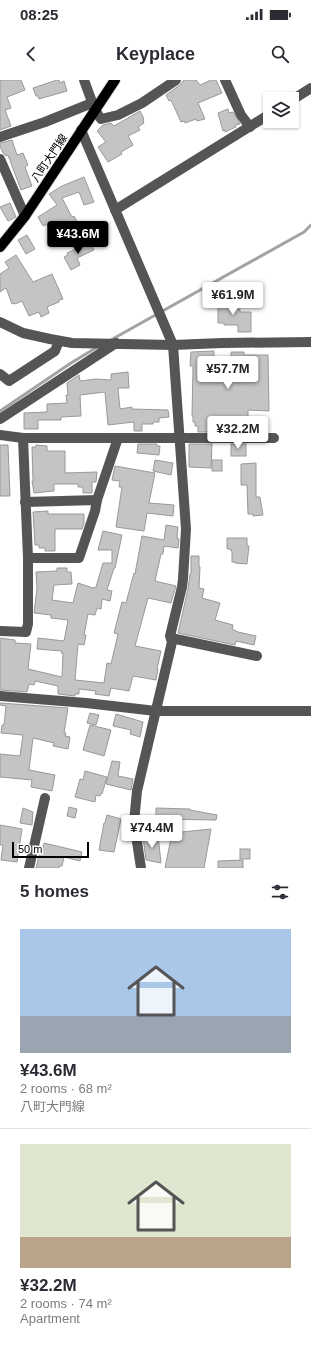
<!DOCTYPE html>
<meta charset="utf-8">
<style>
body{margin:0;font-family:Arial,"Noto Sans JP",sans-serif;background:#f2f2f3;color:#2b2b33;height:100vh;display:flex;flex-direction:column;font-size:15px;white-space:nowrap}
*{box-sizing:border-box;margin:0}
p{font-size:13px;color:#7c7c81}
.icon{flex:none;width:22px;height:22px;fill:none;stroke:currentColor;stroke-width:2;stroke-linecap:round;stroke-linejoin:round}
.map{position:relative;height:788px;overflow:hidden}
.sheet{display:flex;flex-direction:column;background:#fff;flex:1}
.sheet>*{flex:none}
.buttons{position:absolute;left:263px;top:12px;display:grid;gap:8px}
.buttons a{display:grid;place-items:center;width:36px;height:36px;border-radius:0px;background:#fff;box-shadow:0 1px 3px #0004;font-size:20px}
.scale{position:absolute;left:12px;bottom:10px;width:77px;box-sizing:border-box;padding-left:4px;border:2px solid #000;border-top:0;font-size:11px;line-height:14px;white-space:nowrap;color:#000;-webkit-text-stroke:3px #fff;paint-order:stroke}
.price{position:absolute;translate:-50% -34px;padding:0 9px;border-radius:4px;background:#fff;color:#222;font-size:13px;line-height:26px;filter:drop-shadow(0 1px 2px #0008)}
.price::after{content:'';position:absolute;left:50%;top:24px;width:12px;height:9px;margin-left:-6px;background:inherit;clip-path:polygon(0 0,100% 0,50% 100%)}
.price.selected{background:#000;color:#fff}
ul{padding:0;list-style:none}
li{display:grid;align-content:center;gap:8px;height:212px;padding:0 20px}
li+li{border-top:1px solid #e1e1e2}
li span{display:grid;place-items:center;height:124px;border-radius:0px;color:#555}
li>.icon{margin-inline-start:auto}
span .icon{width:72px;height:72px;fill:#fffc;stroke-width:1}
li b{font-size:17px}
h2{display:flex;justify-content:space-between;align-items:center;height:48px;padding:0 20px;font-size:17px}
.status{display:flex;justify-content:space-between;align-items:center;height:28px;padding:0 20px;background:#fff;direction:ltr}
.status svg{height:11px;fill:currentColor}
header{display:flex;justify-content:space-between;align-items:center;height:52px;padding:0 20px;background:#fff;font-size:18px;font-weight:800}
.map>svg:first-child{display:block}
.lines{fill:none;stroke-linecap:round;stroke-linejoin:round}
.stream{stroke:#a3a3a3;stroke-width:3}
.building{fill:#c4c4c4;stroke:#999}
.major-casing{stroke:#dbdbdb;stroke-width:12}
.minor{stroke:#555;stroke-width:10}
.major{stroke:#000;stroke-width:10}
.labels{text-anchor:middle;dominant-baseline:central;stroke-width:3.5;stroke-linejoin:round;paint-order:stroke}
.street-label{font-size:11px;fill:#000;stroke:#fff}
</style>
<div class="status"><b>08:25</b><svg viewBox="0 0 49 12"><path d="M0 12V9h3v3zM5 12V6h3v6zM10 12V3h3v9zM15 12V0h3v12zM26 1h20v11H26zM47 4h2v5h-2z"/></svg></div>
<header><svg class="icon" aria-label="back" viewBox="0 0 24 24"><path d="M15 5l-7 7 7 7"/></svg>Keyplace<svg class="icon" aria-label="search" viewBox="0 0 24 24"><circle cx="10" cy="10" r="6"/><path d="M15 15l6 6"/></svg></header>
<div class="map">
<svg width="311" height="788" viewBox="0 0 311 788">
<rect width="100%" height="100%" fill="#fff"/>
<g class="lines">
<g class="stream">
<polyline points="109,261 304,152 311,145"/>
<polyline points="0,331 71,283 99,266"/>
</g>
</g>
<g class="building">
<polygon points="0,0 21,0 25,10 7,17 11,28 5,30 11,46 0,50"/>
<polygon points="57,0 59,0 60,3 64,1 67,11 39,19 38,16 36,16 33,8"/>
<polygon points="184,0 196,0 200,5 211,0 216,0 222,13 198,23 205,39 197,41 196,39 185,43 184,41 181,42 171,20 169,21 166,15 180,5"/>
<polygon points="228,29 229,33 233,32 240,44 235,45 236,47 225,52 225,50 223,51 218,33"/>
<polygon points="140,31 144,39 143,40 144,43 138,47 140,50 128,56 133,65 121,72 122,74 108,82 98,67 106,62 97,51 103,45 111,43 114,46"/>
<polygon points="12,60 17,75 23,73 28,85 25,87 32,106 21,110 8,75 6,76 3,73 0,66 0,63"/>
<polygon points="84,97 94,122 84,125 79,112 62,118 72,137 74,136 80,147 63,157 55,143 48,147 47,144 43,146 38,137 57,125 49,114 62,106"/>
<polygon points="10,123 16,137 8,141 0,127"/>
<polygon points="27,155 35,169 26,174 18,160"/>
<polygon points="89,161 94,170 77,178 80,185 71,190 64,177 68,175 67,173 76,169 75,168"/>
<polygon points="16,175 33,202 52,194 63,219 59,220 59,222 47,227 49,233 41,237 39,232 29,236 22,221 15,224 14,223 12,224 6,208 0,212 0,194 9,188 5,182"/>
<polygon points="231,215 231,229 240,229 240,232 251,232 251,252 238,252 238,245 224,245 224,243 218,243 218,220 223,219 223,216"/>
<polygon points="214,271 214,289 231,289 231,272 244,272 244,275 268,275 269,331 248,330 248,342 245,342 245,352 231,352 232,342 211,342 211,352 198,352 198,346 195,346 195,342 193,342 193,336 192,336 193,286 190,286 191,272"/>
<polygon points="128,292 129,308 118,308 120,329 132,327 132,329 168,330 169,337 159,338 159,342 153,342 153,344 142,344 142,351 134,351 134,342 108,345 105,312 80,315 81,336 61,337 61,340 38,340 38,349 24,349 24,333 47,332 47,324 67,323 66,315 68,315 67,303 79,295 80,301 96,299 111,300 111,294"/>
<polygon points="138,364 157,364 157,366 160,366 159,375 137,373"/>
<polygon points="189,364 212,364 211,388 189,387"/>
<rect x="231" y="364" width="15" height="12"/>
<polygon points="0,365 8,365 10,416 0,416"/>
<polygon points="36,365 47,366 47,371 65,371 65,393 97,392 96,402 92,402 92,413 83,413 83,407 78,407 78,404 54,404 54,411 34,413 32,401 33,401 32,367 36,367"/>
<polygon points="155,380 173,383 171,395 153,391"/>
<rect x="212" y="380" width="10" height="11"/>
<polygon points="256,383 256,417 260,417 263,435 253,436 253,434 248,434 247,405 241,405 241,384"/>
<polygon points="115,386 155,393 149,423 174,425 173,436 147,433 144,451 116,447 122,407 119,407 120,401 112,400"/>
<polygon points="48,431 48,434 84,434 84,443 82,449 55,449 55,471 45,471 45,468 39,468 39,465 35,465 33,432"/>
<polygon points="166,445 178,447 177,458 179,459 178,468 164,466 163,474 161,474 155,501 176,506 171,523 148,518 135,566 161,571 157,589 158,589 156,600 133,596 129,611 111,608 109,616 95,614 96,611 79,609 79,614 75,614 75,616 58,614 58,606 35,601 34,605 29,604 27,612 0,610 0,558 15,560 15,563 31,564 28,589 62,597 63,573 61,573 62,571 37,569 38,558 64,561 68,540 51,538 51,535 34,533 37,508 36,492 57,491 57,488 67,488 67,492 71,492 72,504 54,505 52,520 73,523 78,503 93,508 96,507 103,483 112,483 112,470 98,470 103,451 122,455 115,488 114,488 107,510 112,511 110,521 102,519 101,529 97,528 95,535 88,534 84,555 86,555 84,565 78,564 75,600 104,603 107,583 111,584 118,554 114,553 122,522 126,523 134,493 135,494 142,456 164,460"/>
<polygon points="227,458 247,458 247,466 249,466 247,484 235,483 235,482 232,482 232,471 231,471 231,469 227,469"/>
<polygon points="191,476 199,476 199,487 200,487 199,508 204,509 202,518 220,523 215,540 233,545 232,549 238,552 256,556 254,565 236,561 235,565 178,553 188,509 190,494 191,494"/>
<polygon points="0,623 68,628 64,653 66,653 65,656 70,657 68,669 53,666 54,663 33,658 29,690 55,695 52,711 31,707 32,700 0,697 0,674 20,676 23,655 1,653 2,645 4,645 6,626 0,625"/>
<polygon points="90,633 99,635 96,645 87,643"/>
<polygon points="116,634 143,642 140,657 130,654 131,650 113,646"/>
<polygon points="90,645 111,650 104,676 83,670"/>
<polygon points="112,681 120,682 118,696 133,699 131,710 106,704"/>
<polygon points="85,691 107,697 102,714 101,713 100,716 96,715 95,722 75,717 80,699 83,700"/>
<polygon points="69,727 77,729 75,738 67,736"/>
<polygon points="23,728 33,732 32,745 20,743"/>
<polygon points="156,728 190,729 190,730 217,735 216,740 156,739"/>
<polygon points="107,735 121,739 114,772 99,770 104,743 105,743"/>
<polygon points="0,745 22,749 17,782 1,780 3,765 0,765"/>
<polygon points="211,749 204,788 165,788 172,753"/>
<polygon points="158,755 161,783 146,780 143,757"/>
<polygon points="44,763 82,772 80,781 64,777 62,786 59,786 59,788 36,788 40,772 42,772"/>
<rect x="240" y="769" width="10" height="10"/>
<polygon points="243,780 243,788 218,788 218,781"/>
</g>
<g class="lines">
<defs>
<polyline id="major" points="0,167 25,136 115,0"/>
</defs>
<use href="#major" class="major-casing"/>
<g class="minor">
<polyline points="84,0 95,30 101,39 118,35 142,23 176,0"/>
<polyline points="225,0 241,35 250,47"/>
<polyline points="292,20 311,8"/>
<polyline points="81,50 173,265 186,449 183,499 182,507 170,556 172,562 137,711 134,742 141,788"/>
<polyline points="0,57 45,42 92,23"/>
<polyline points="0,79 25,136"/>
<polyline points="115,130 270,34"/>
<polyline points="0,242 23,253 50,259 72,263 173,265 222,263 311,262"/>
<polyline points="0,294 9,301 55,271 59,261"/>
<polyline points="0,339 116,263"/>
<polyline points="0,355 23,358 274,358"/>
<polyline points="25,422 97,420"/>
<polyline points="28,478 79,478 95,431 97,420 118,358"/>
<polyline points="0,551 26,552 28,544 28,478 23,358"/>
<polyline points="171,558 257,576"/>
<polyline points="0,616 86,623 156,631 311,631"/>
<polyline points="29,788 45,718"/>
</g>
<use href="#major" class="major"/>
</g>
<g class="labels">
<g class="street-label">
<text transform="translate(49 78) rotate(-56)">八町大門線</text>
</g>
</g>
</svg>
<div class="buttons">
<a><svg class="icon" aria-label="layers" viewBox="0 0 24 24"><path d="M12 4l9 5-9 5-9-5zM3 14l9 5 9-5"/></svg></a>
</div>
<div class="scale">50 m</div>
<b class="price selected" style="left:78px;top:175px">¥43.6M</b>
<b class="price" style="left:233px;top:236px">¥61.9M</b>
<b class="price" style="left:228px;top:310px">¥57.7M</b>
<b class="price" style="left:238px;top:370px">¥32.2M</b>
<b class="price" style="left:152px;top:769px">¥74.4M</b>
</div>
<section class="sheet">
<h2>5 homes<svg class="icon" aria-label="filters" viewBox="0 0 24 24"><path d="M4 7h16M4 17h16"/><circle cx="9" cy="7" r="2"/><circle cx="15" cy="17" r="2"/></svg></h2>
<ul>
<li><span style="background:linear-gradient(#a9c7e8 70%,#9aa5b1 0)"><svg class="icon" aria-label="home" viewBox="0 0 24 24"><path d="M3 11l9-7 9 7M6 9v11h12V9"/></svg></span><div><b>¥43.6M</b><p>2 rooms · 68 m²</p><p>八町大門線</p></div></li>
<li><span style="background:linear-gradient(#dfe7d0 75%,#b9a48a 0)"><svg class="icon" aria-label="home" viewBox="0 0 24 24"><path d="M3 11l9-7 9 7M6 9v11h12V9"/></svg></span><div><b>¥32.2M</b><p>2 rooms · 74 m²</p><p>Apartment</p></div></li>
</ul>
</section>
